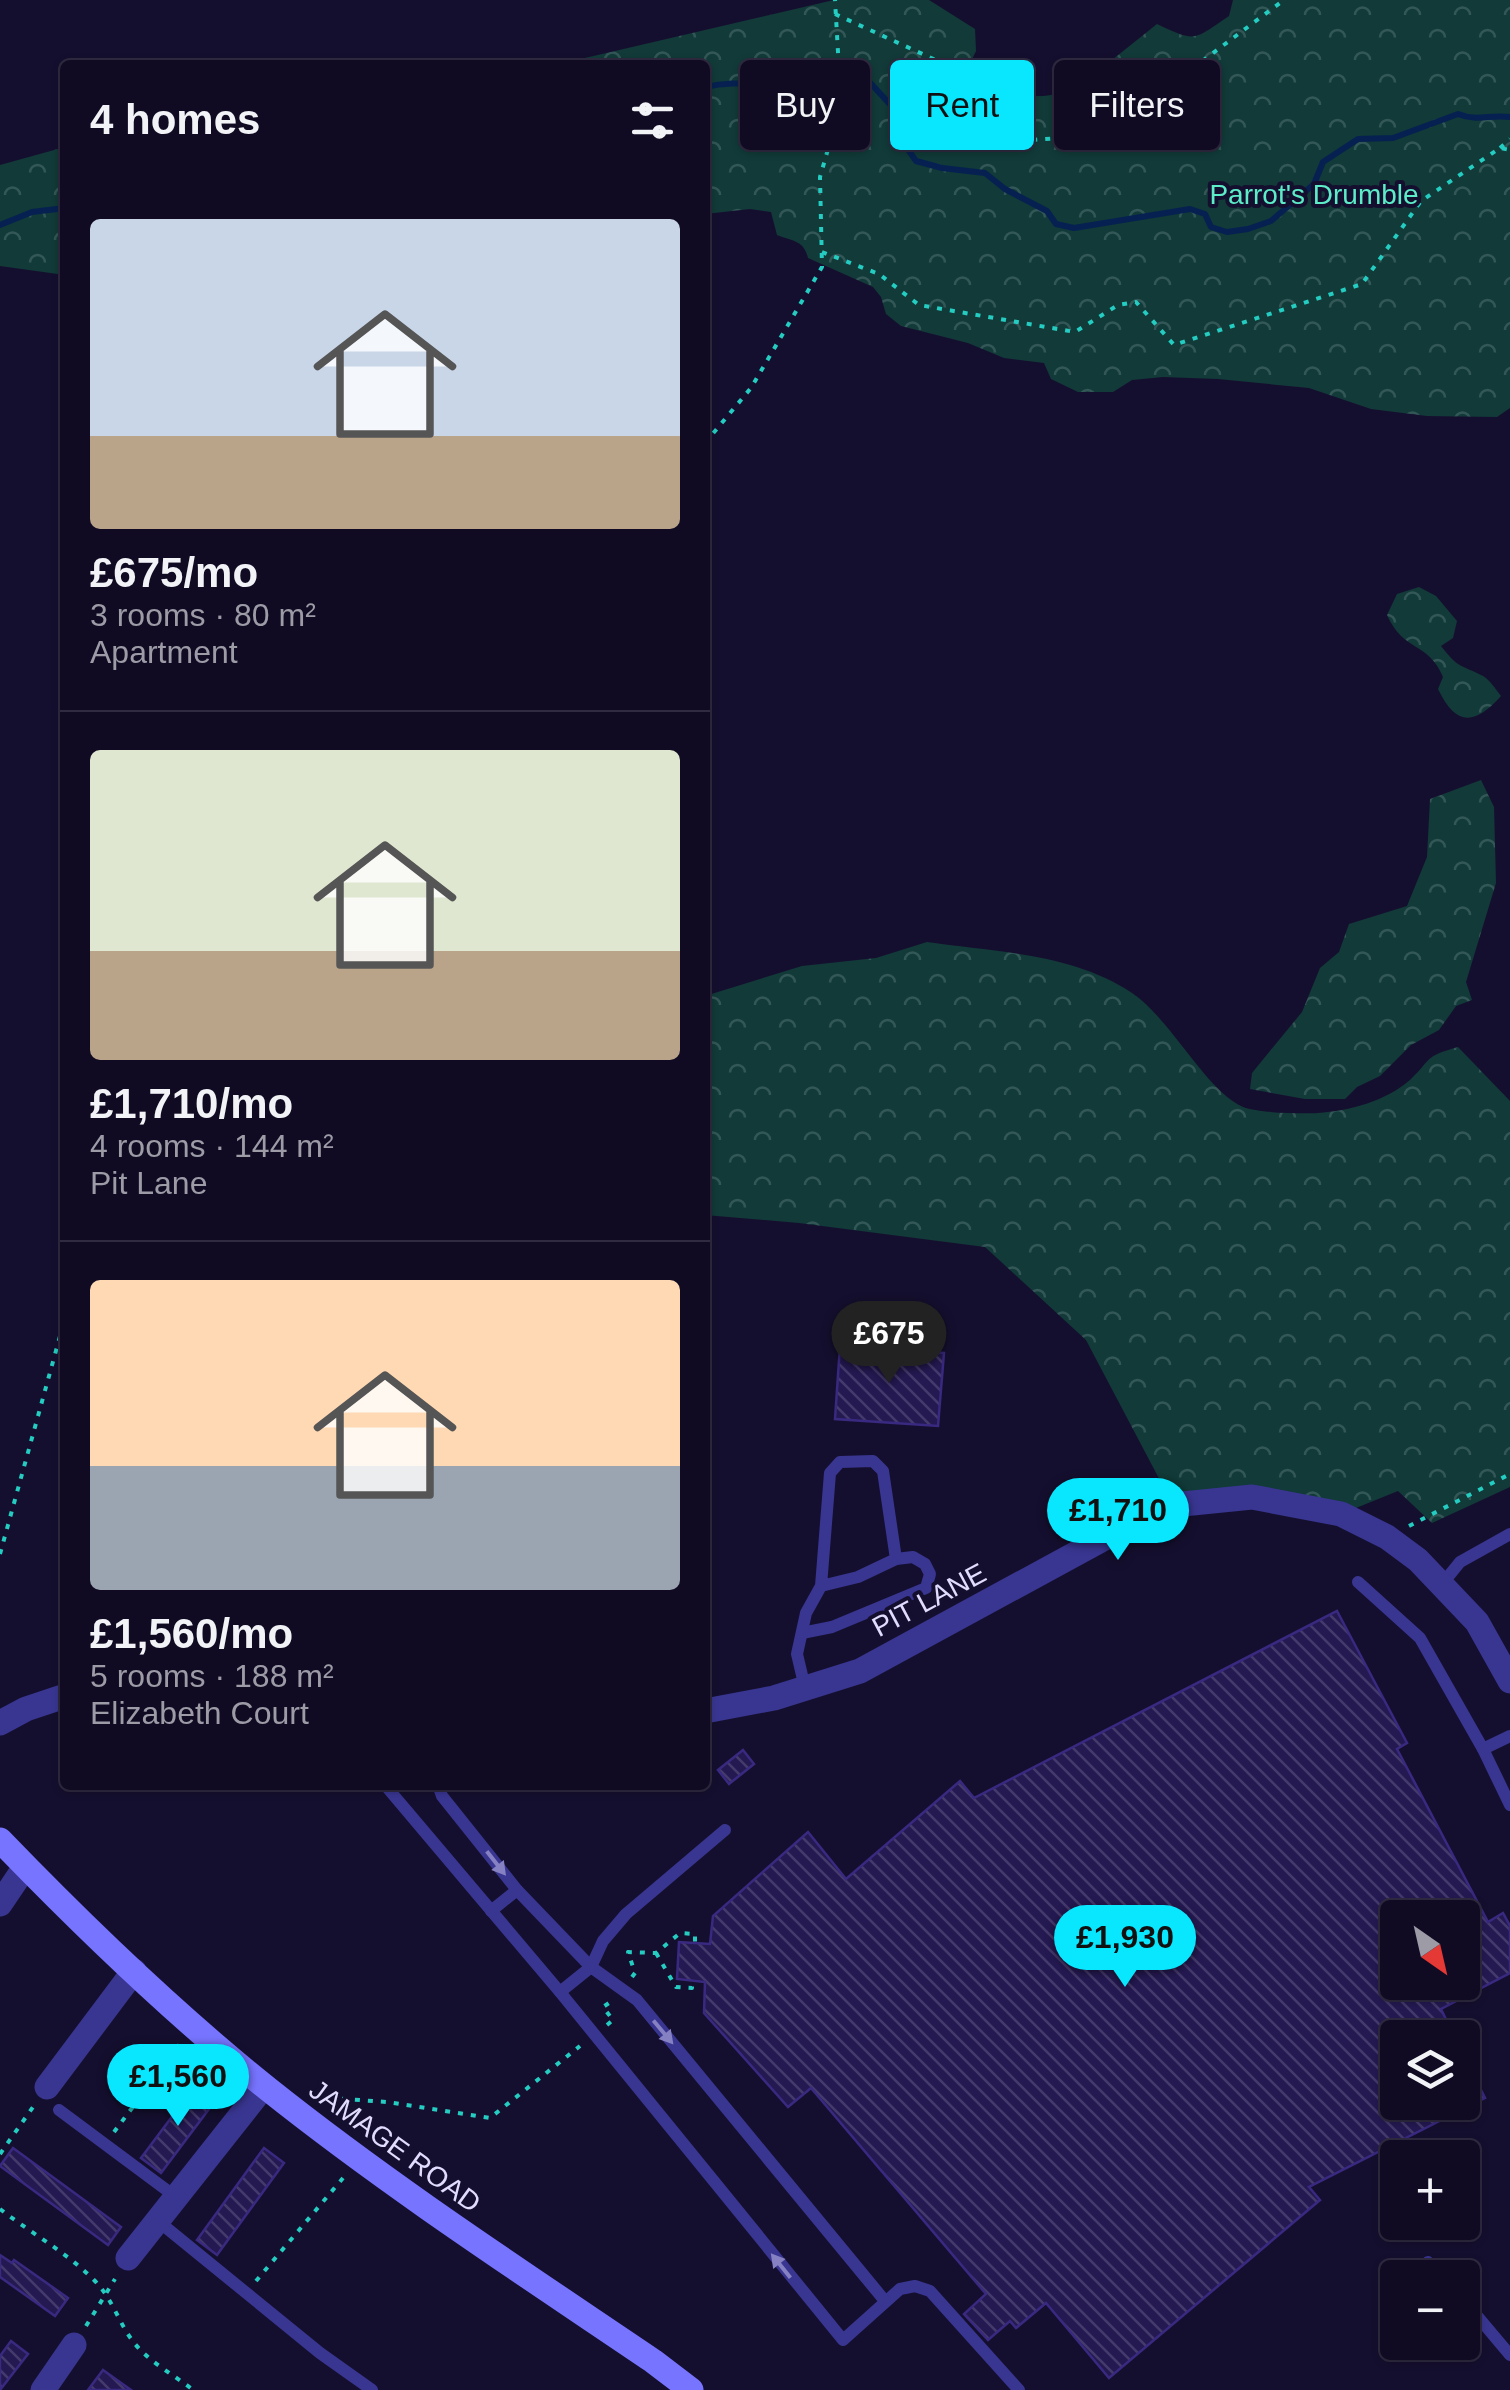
<!DOCTYPE html>
<meta charset="utf-8">
<style>
body{margin:0;font-family:Arial,sans-serif;background:#19142b;color:#f1f3f6;height:100vh;display:flex;flex-direction:column;font-size:38px;white-space:nowrap}
*{box-sizing:border-box;margin:0}
p{font-size:32px;color:#9c9ba6}
.icon{flex:none;width:55px;height:55px;fill:none;stroke:currentColor;stroke-width:2;stroke-linecap:round;stroke-linejoin:round}
.map{position:relative;flex:1;overflow:hidden}
.side{position:absolute;left:60px;top:60px;width:650px;height:1730px;display:flex;flex-direction:column;background:#100b23;border-radius:10px;box-shadow:0 2px 8px #0004,0 0 0 2px #302b41}
.side>*{flex:none}
.guide{position:absolute;left:740px;top:60px;width:620px;height:90px;display:flex;gap:20px}
.needle{width:65px;rotate:146deg}
.buttons{position:absolute;left:1380px;top:1900px;display:grid;gap:20px}
.buttons a{display:grid;place-items:center;width:100px;height:100px;border-radius:10px;background:#100b23;box-shadow:0 2px 8px #0004,0 0 0 2px #302b41;font-size:50px}
.price{position:absolute;translate:-50% -85px;padding:0 22px;border-radius:35px;background:#09e7ff;color:#111;font-size:32px;line-height:65px;filter:drop-shadow(0 2px 5px #0008)}
.price::after{content:'';position:absolute;left:50%;top:60px;width:30px;height:22px;margin-left:-15px;background:inherit;clip-path:polygon(0 0,100% 0,50% 100%)}
.price.current{background:#222;color:#fff}
ul{padding:0;list-style:none}
li{display:grid;align-content:center;gap:20px;height:530px;padding:0 30px}
li+li{border-top:2px solid #302b41}
li span{display:grid;place-items:center;height:310px;border-radius:10px;color:#555}
li>.icon{margin-inline-start:auto}
span .icon{width:180px;height:180px;fill:#fffc;stroke-width:1}
li b{font-size:42px}
h2{display:flex;justify-content:space-between;align-items:center;height:120px;padding:0 30px;font-size:42px}
.tag{padding:0 35px;border-radius:10px;background:#100b23;box-shadow:0 2px 8px #0004,0 0 0 2px #302b41;font-size:35px;line-height:90px}
.tag.current{background:#09e7ff;color:#111}
.map>svg:first-child{display:block}
.forest{fill:url(#forest-crowns)}
.lines{fill:none;stroke-linecap:round;stroke-linejoin:round}
.stream{stroke:#062151;stroke-width:6}
.building{fill:url(#building-back-hatch);stroke:#3a2980;stroke-width:2.5;fill-rule:evenodd}
.path{stroke:#24ccc1;stroke-width:4;stroke-dasharray:5 8;stroke-linecap:butt}
.lane{stroke:#393692;stroke-width:12}
.street{stroke:#393692;stroke-width:25}
.secondary{stroke:#7774ff;stroke-width:25}
.oneway{fill:#8581c3}
.labels{text-anchor:middle;dominant-baseline:central;stroke-width:8;stroke-linejoin:round;paint-order:stroke}
.park-label{font-size:28px;fill:#5cecc8;stroke:#150f2f}
.street-label{font-size:28px;fill:#e1ddff;stroke:#150f2f}
</style>
<div class="map">
<svg width="1510" height="2390" viewBox="0 0 1510 2390">
<defs>
<pattern id="forest-crowns" width="20" height="18" patternUnits="userSpaceOnUse" patternTransform="scale(2.5)"><rect width="20" height="18" fill="#113a38"/><path d="M2 6a3 3 0 1 1 6 0M12 15a3 3 0 1 1 6 0" fill="none" stroke="#335656"/></pattern>
<pattern id="building-back-hatch" width="6" height="6" patternUnits="userSpaceOnUse" patternTransform="scale(2.5)"><rect width="6" height="6" fill="#251952"/><path d="M-1 5l2 2M0 0l6 6M5-1l2 2" fill="none" stroke="#443a6c"/></pattern>
</defs>
<rect width="100%" height="100%" fill="#150f2f"/>
<g class="forest">
<path d="M834,0H929L975,29L976,51L967,70L968,82L982,97L1044,96L1072,92L1157,24C1197,43 1193,40 1229,16L1233,0H1510V408L1497,417L1427,416L1371,409L1309,388L1218,379L1163,377L1132,380L1113,392H1078L1051,379L1044,363L1004,358L968,343L901,326L886,314L881,297L873,287L808,258C804,240 792,241 777,235L771,212L750,209L705,214V65H555Z"/>
<polygon points="65,147 65,275 0,266 0,165"/>
<path d="M1419,587L1436,596L1457,621L1453,638L1441,646C1460,670 1460,664 1483,676C1490,680 1496,690 1501,696C1474,726 1456,726 1438,689L1443,677C1428,641 1404,653 1387,615L1397,594Z"/>
<polygon points="1481,780 1494,807 1496,883 1466,982 1472,1000 1456,1006 1439,1030 1411,1045 1380,1076 1357,1087 1345,1099 1305,1099 1250,1089 1252,1073 1302,1012 1320,968 1339,952 1349,924 1407,906 1427,857 1430,799"/>
<path d="M927,942C994,952 1073,953 1132,993C1170,1018 1206,1091 1243,1107C1259,1113 1300,1114 1318,1113C1349,1111 1386,1101 1410,1080C1433,1058 1423,1057 1458,1047L1510,1101V1487L1432,1523L1398,1491L1341,1514L1173,1505L1086,1340L985,1247L799,1223L705,1215V996L802,966L876,958Z"/>
</g>
<g class="lines">
<g class="stream">
<path d="M846,71L863,75L898,113L906,127L905,145L916,161L942,168L985,173L1005,189L1047,211L1056,224L1074,228L1190,209L1205,214L1211,227L1227,232L1248,229L1271,221L1314,184L1323,162L1358,139L1393,138L1458,114C1478,122 1489,114 1510,117"/>
<path d="M705,87C753,76 784,96 833,71"/>
<polyline points="0,225 32,212 65,208"/>
</g>
</g>
<g class="building">
<polygon points="840,1346 944,1353 938,1426 835,1419"/>
<path d="M1337,1611L1407,1743L1397,1749L1488,1922L1503,1913L1510,1926V1973L1441,2009L1455,2038H1398V2102H1462V2052L1485,2098L1309,2187L1320,2200L1109,2378L1046,2303L1016,2328L1010,2321L988,2340L964,2314L986,2294L811,2088L788,2107L704,2013L705,1982L677,1979L679,1942L710,1944L713,1916L808,1832L846,1879L960,1781L974,1798ZM1398,1918H1462V1982H1398Z"/>
<polygon points="743,1750 754,1764 729,1784 718,1770"/>
<polygon points="195,2086 215,2101 161,2173 141,2158"/>
<polygon points="13,2148 121,2227 108,2245 0,2166"/>
<polygon points="264,2148 284,2163 217,2255 197,2240"/>
<polygon points="0,2255 12,2263 14,2260 68,2298 55,2316 0,2277"/>
<polygon points="11,2341 28,2354 0,2390 0,2356"/>
<polygon points="103,2370 131,2390 88,2390"/>
</g>
<g class="lines">
<g class="path">
<polyline points="835,14 940,62 1002,142 1103,135 1284,0"/>
<polyline points="1500,148 1510,139"/>
<polyline points="822,252 879,274 919,305 1075,332 1118,305 1136,302 1174,345 1362,284 1421,201 1500,148 1510,150"/>
<polyline points="705,443 751,388 822,267 820,177 841,104 835,0"/>
<polyline points="1409,1526 1510,1474"/>
<polyline points="0,1554 65,1318"/>
<polyline points="656,1953 676,1987 692,1988 692,1981"/>
<polyline points="632,1977 635,1973 628,1952 656,1953 680,1933 695,1934 695,1943"/>
<polyline points="607,2025 613,2020 603,2007 609,2003"/>
<polyline points="316,2097 387,2102 490,2118 580,2046"/>
<polyline points="114,2132 180,2044"/>
<polyline points="0,2154 33,2107"/>
<path d="M0,2209C31,2233 66,2252 94,2280C112,2298 118,2321 132,2340C147,2361 173,2374 193,2390"/>
<polyline points="256,2281 343,2178"/>
<polyline points="86,2326 115,2279"/>
</g>
<g class="lane">
<polyline points="1358,1582 1420,1638 1483,1749 1510,1805"/>
<polyline points="1443,1583 1460,1562 1510,1534"/>
<polyline points="802,1633 832,1627 926,1588 930,1574 925,1564 913,1557 896,1559"/>
<polyline points="805,1688 797,1654 806,1613 821,1586 830,1473 840,1462 873,1461 883,1471 896,1559 858,1577 821,1586"/>
<polyline points="1483,1749 1510,1736"/>
<polyline points="385,1785 560,1992 843,2340 900,2289 915,2286 930,2291 1019,2390"/>
<polyline points="438,1785 442,1796 517,1890 591,1967 637,2000 885,2301"/>
<polyline points="491,1911 517,1890"/>
<polyline points="560,1992 591,1967 603,1941 626,1914 725,1830"/>
<polyline points="59,2110 176,2197"/>
<polyline points="158,2221 320,2353 372,2390"/>
<polyline points="1428,2262 1443,2278"/>
<polyline points="1462,2298 1510,2355"/>
</g>
<g class="street">
<polyline points="705,1711 774,1698 860,1671 1123,1528 1173,1505 1252,1497 1341,1514 1387,1537 1418,1560 1477,1622 1510,1681"/>
<polyline points="0,1723 26,1709 65,1696"/>
<polyline points="0,1904 25,1867"/>
<polyline points="47,2087 134,1971"/>
<polyline points="128,2258 264,2086"/>
<polyline points="43,2390 74,2345"/>
</g>
<path class="secondary" d="M0,1840C84,1927 173,2013 268,2089C391,2187 523,2273 653,2361L691,2390"/>
</g>
<defs><path id="oneway-solid" d="M-6-.8H1V-3.2L6.5 0L1 3.2V.8H-6Z" transform="scale(2.5)"/></defs>
<g class="oneway">
<use href="#oneway-solid" transform="translate(496 1863) rotate(52)"/>
<use href="#oneway-solid" transform="translate(663 2032) rotate(50)"/>
<use href="#oneway-solid" transform="translate(781 2266) rotate(-129)"/>
</g>
<g class="labels">
<g class="park-label">
<text x="1314" y="194">Parrot's Drumble</text>
</g>
<g class="street-label">
<text transform="translate(929 1600) rotate(-28)">PIT LANE</text>
<text transform="translate(395 2146) rotate(36)">JAMAGE ROAD</text>
</g>
</g>
</svg>
<div class="buttons">
<a><svg class="needle" viewBox="-14 -14 28 28"><path d="M0-13l5 13h-10z" fill="#e53935"/><path d="M0 13l5-13h-10z" fill="#9c9ba6"/></svg></a>
<a><svg class="icon" aria-label="layers" viewBox="0 0 24 24"><path d="M12 4l9 5-9 5-9-5zM3 14l9 5 9-5"/></svg></a>
<a>+</a>
<a>−</a>
</div>
<b class="price current" style="left:889px;top:1386px">£675</b>
<b class="price" style="left:1118px;top:1563px">£1,710</b>
<b class="price" style="left:1125px;top:1990px">£1,930</b>
<b class="price" style="left:178px;top:2129px">£1,560</b>
<div class="guide">
<a class="tag">Buy</a>
<a class="tag current">Rent</a>
<a class="tag">Filters</a>
</div>
<section class="side">
<h2>4 homes<svg class="icon" aria-label="filters" viewBox="0 0 24 24"><path d="M4 7h16M4 17h16"/><circle cx="9" cy="7" r="2"/><circle cx="15" cy="17" r="2"/></svg></h2>
<ul>
<li><span style="background:linear-gradient(#c9d6e8 70%,#b9a48a 0)"><svg class="icon" aria-label="home" viewBox="0 0 24 24"><path d="M3 11l9-7 9 7M6 9v11h12V9"/></svg></span><div><b>£675/mo</b><p>3 rooms · 80 m²</p><p>Apartment</p></div></li>
<li><span style="background:linear-gradient(#dfe7d0 65%,#b9a48a 0)"><svg class="icon" aria-label="home" viewBox="0 0 24 24"><path d="M3 11l9-7 9 7M6 9v11h12V9"/></svg></span><div><b>£1,710/mo</b><p>4 rooms · 144 m²</p><p>Pit Lane</p></div></li>
<li><span style="background:linear-gradient(#ffd9b3 60%,#9aa5b1 0)"><svg class="icon" aria-label="home" viewBox="0 0 24 24"><path d="M3 11l9-7 9 7M6 9v11h12V9"/></svg></span><div><b>£1,560/mo</b><p>5 rooms · 188 m²</p><p>Elizabeth Court</p></div></li>
</ul>
</section>
</div>
